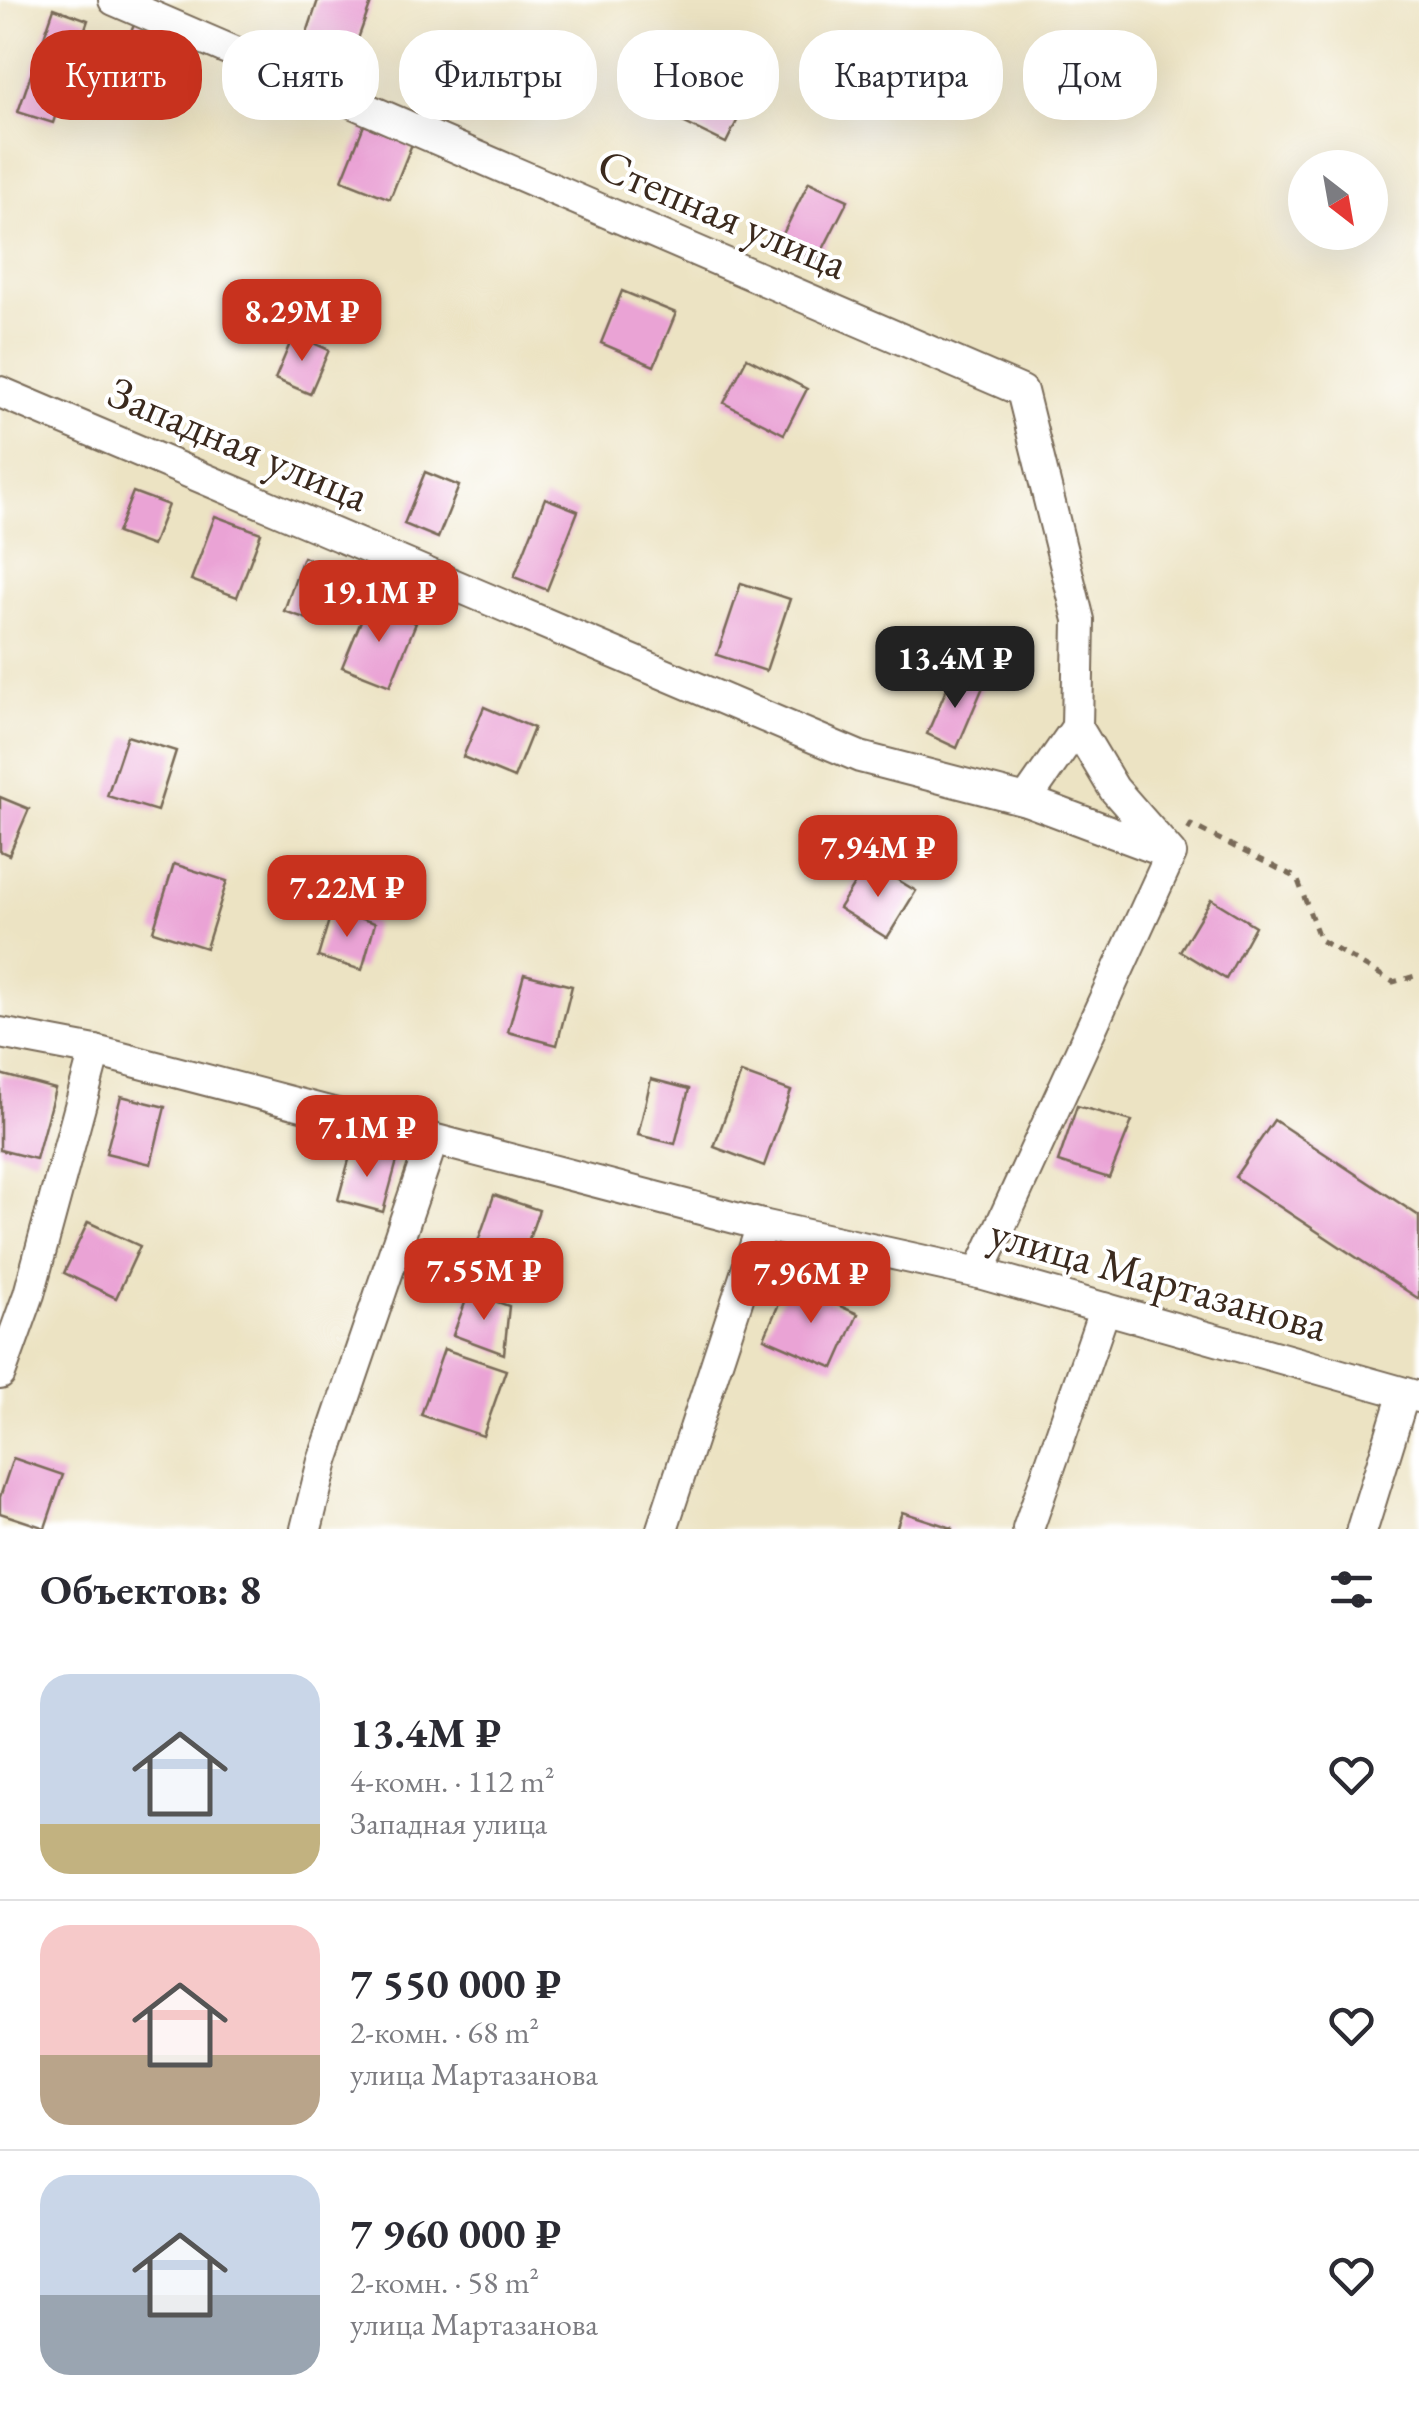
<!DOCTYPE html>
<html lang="ru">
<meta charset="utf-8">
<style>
body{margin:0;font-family:"EB Garamond",serif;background:#f7f7f7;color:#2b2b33;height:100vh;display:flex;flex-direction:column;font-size:38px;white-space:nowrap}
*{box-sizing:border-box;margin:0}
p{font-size:32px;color:#7c7c81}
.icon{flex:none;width:55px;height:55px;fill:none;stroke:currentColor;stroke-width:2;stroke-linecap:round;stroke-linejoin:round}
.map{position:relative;height:1529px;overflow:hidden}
.side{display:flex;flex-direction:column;background:#fff;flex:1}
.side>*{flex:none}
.guide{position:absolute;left:30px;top:30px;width:1360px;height:90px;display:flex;gap:20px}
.needle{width:65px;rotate:149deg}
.buttons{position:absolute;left:1288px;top:150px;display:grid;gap:20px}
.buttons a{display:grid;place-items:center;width:100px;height:100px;border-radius:50%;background:#fff;box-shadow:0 10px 40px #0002;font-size:50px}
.price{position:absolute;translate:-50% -85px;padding:0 22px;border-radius:20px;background:#c8321e;color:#fff;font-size:32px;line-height:65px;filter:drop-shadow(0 2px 5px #0008)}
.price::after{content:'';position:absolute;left:50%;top:60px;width:30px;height:22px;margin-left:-15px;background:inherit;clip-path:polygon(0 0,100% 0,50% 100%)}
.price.selected{background:#222;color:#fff}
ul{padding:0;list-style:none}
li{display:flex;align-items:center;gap:30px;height:250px;padding:0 40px}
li+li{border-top:2px solid #e1e1e2}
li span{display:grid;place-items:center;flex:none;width:280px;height:200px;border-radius:30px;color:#555}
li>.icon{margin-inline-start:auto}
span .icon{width:120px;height:120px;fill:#fffc;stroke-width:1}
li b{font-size:42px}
h2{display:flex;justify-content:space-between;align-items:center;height:120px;padding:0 40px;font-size:42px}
.tag{padding:0 35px;border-radius:40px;background:#fff;box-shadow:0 10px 40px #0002;font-size:35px;line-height:90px}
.tag.selected{background:#c8321e;color:#fff}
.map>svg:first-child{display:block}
.building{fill:#eaa3d5}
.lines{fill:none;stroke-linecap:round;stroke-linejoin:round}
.street-casing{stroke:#796b58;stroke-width:34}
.path{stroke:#796b58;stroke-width:5;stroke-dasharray:8 8;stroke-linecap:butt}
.street{stroke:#fff;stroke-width:30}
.labels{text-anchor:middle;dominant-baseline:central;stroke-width:8;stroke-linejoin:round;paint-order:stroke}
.street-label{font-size:45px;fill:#3b2a1e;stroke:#fff}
</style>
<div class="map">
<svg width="1419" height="1529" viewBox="0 0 1419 1529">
<rect width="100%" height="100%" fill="#fff"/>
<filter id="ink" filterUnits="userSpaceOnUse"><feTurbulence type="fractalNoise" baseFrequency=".01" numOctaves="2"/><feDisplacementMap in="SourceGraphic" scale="20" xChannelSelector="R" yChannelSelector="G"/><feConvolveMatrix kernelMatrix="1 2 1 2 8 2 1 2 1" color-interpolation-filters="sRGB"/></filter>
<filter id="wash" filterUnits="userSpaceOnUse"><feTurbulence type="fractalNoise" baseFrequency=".0048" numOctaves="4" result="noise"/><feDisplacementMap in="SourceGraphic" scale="40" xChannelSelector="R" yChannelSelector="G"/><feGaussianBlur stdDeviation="2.25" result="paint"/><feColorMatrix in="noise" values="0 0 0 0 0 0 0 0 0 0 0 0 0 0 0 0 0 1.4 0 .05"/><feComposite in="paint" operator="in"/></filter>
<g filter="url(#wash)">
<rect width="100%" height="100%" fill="#ece3c3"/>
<g id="blocks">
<g class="building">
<polygon points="318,0 372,0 353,53 306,36"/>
<polygon points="54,8 88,20 53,123 18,112"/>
<polygon points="136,20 175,36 154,88 115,71"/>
<polygon points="674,73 744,107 726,143 656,109"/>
<polygon points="364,125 412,144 390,199 342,180"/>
<polygon points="809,182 848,200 817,261 779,242"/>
<polygon points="622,291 676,313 654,366 601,343"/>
<polygon points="294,334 329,350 310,394 275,379"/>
<polygon points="747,358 807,389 784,434 724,403"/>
<polygon points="425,472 459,486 438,538 404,524"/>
<polygon points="133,492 168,505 152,546 117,533"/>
<polygon points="545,498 578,511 547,590 514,577"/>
<polygon points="215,516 261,533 237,597 191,580"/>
<polygon points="303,557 338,568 319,623 284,611"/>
<polygon points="741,583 790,599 766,671 717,655"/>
<polygon points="368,604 416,623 390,686 342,667"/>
<polygon points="953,674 983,687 957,748 927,734"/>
<polygon points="484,707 534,728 514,778 463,757"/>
<polygon points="127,736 176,751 157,811 107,796"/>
<polygon points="0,797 29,809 9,855 0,851"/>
<polygon points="868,862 916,891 887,938 839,908"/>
<polygon points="174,864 227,881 206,948 153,931"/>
<polygon points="1211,899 1255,926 1226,979 1180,951"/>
<polygon points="332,910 375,923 362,970 318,957"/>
<polygon points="524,974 572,986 557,1045 508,1032"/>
<polygon points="741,1073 791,1091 764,1166 714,1147"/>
<polygon points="0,1074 55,1089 36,1159 0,1150"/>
<polygon points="651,1079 689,1089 675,1144 638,1135"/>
<polygon points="121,1096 165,1107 151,1164 106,1153"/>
<polygon points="1077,1106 1132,1121 1109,1178 1058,1162"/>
<polygon points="1274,1120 1419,1216 1419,1299 1235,1177"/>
<polygon points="352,1149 397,1161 383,1212 338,1200"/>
<polygon points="494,1195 539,1210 520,1265 475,1250"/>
<polygon points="88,1222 140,1246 116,1298 64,1273"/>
<polygon points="788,1283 858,1314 834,1368 764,1338"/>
<polygon points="469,1292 509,1306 504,1354 453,1335"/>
<polygon points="444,1349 506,1370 483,1436 421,1415"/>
<polygon points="13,1458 63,1475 45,1528 0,1513 0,1497"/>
<polygon points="902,1512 952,1528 952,1529 896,1529"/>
</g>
</g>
</g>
<g filter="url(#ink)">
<use href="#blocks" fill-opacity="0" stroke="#796b58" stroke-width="2.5"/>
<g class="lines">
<defs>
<g id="street">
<polyline points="114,0 1022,391 1079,620 1077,727 1114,789 1171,854 979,1273"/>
<polyline points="0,392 860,757 1026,800 1168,853"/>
<polyline points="1026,800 1077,727"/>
<polyline points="0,1033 95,1051 762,1225 979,1273 1419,1397"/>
<polyline points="0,1374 29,1294 95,1051"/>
<polyline points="306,1529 323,1461 433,1139"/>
<polyline points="662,1529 762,1225"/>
<polyline points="1028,1529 1105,1308"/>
<polyline points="1362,1529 1404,1393"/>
</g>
</defs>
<use href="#street" class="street-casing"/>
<polyline class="path" points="1188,830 1191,825 1297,878 1320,940 1393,982 1419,975"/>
<use href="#street" class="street"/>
</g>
</g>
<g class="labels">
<g class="street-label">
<text transform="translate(723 213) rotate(23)">Степная улица</text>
<text transform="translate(239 443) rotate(23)">Западная улица</text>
<text transform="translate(1159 1278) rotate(16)">улица Мартазанова</text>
</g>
</g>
</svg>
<div class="buttons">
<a><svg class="needle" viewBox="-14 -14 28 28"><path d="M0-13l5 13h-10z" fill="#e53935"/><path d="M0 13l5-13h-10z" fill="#7c7c81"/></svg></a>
</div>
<b class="price" style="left:302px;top:364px">8.29M ₽</b>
<b class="price" style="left:379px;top:645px">19.1M ₽</b>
<b class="price selected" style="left:955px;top:711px">13.4M ₽</b>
<b class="price" style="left:878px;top:900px">7.94M ₽</b>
<b class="price" style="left:347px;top:940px">7.22M ₽</b>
<b class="price" style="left:367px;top:1180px">7.1M ₽</b>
<b class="price" style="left:484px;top:1323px">7.55M ₽</b>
<b class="price" style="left:811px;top:1326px">7.96M ₽</b>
<div class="guide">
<a class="tag selected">Купить</a>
<a class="tag">Снять</a>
<a class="tag">Фильтры</a>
<a class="tag">Новое</a>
<a class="tag">Квартира</a>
<a class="tag">Дом</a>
</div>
</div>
<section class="side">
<h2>Объектов: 8<svg class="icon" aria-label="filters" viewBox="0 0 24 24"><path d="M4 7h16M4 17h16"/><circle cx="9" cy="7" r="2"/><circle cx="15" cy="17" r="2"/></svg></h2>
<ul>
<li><span style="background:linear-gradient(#c9d6e8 75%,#c2b280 0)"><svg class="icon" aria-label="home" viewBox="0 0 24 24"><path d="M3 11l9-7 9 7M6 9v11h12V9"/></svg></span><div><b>13.4M ₽</b><p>4-комн. · 112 m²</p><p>Западная улица</p></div><svg class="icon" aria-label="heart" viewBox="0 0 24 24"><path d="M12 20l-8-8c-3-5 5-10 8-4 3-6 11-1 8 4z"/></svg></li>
<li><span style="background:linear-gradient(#f6c9c9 65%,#b9a48a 0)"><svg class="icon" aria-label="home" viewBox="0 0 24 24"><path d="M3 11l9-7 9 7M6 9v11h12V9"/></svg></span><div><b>7 550 000 ₽</b><p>2-комн. · 68 m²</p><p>улица Мартазанова</p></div><svg class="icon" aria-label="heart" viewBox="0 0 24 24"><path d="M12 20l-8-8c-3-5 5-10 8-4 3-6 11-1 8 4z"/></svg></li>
<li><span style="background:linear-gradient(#c9d6e8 60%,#9aa5b1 0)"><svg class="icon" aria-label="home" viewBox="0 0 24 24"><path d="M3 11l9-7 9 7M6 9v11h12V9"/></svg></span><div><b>7 960 000 ₽</b><p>2-комн. · 58 m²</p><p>улица Мартазанова</p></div><svg class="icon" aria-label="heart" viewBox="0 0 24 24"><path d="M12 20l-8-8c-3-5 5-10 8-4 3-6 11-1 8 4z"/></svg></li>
</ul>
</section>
